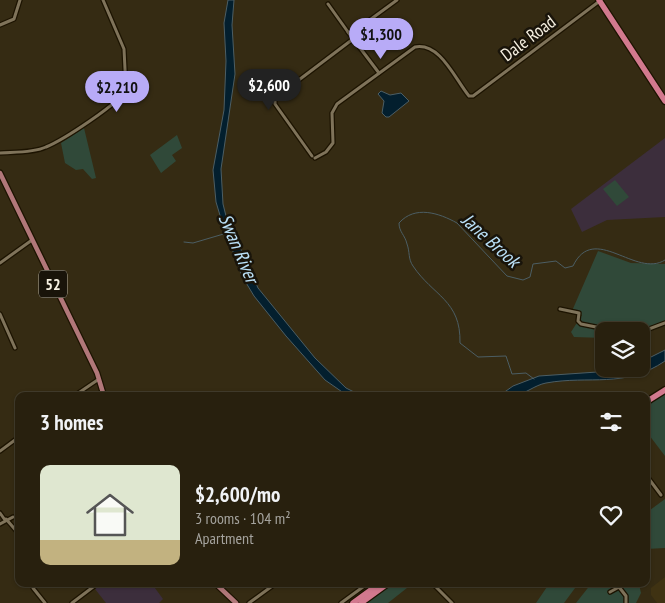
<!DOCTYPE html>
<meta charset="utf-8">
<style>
body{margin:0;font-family:"PT Sans Narrow",sans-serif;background:#302817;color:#f1f3f6;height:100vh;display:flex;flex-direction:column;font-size:19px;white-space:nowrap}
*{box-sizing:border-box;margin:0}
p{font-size:16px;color:#a5a39e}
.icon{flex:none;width:28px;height:28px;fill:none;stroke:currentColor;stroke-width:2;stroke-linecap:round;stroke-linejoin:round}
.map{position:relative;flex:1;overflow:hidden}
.side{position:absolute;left:15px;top:392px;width:635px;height:195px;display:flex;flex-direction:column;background:#28200e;border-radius:10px;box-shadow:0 1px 4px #0004,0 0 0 1px #443e2e}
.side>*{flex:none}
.tools{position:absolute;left:595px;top:322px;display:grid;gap:10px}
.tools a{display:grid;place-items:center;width:55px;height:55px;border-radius:10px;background:#28200e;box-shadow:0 1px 4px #0004,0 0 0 1px #443e2e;font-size:25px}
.price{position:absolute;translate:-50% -42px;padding:0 11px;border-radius:18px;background:#b8abf7;color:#111;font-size:16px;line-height:32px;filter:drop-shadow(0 1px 2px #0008)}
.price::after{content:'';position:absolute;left:50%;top:30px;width:15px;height:11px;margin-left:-8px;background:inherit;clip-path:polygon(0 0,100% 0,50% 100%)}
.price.active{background:#222;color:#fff}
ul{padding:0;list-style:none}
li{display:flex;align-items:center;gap:15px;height:125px;padding:0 25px}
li+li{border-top:1px solid #443e2e}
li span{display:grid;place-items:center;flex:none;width:140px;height:100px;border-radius:10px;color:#555}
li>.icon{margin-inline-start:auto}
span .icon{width:60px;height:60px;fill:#fffc;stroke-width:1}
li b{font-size:21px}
h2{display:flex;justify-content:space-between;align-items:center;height:60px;padding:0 25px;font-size:21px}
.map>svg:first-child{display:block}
.built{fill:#3f3212}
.education{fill:#3c2e3c}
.green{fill:#304939}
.water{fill:#031f2e;stroke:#4c5e64}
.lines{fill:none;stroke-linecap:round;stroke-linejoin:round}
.stream{stroke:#4c5e64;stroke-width:1}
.minor-casing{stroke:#1c1300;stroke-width:5.5}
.major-casing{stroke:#1c1300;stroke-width:7}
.highway-casing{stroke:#1c1300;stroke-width:8}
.minor{stroke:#7f735a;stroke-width:3}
.major{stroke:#b17779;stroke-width:4.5}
.highway{stroke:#d2798e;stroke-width:5.5}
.labels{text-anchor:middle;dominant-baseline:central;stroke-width:5;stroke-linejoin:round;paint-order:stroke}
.shield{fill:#19140a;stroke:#b4aea0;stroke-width:1}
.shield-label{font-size:16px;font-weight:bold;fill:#f6f0e1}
.street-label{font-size:18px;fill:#f6f0e1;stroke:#19140a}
.water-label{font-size:19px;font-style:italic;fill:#bae0f7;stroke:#19140a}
</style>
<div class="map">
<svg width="665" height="603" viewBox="0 0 665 603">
<rect width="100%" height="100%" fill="#352b13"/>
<polygon class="built" points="665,577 665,603 657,603 651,595 651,588"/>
<g class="education">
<polygon points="665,138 665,217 607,220 582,232 571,209"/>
<polygon points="102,584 152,584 163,599 159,603 106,603 95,589"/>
</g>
<g class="green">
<polygon points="84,128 96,178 92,179 83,169 76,170 65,163 61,143"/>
<polygon points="177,135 182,148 172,155 176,161 161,173 150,155"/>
<polygon points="615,180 629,197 617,206 603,189"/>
<polygon points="598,251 631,263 665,264 665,326 641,334 641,331 604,331 604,338 574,337 571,332 582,315 572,311"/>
<polygon points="665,392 665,456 646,431 646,405"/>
<polygon points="665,494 665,548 646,549 646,513 665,499"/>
<polygon points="389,584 412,584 388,603 363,603"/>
<polygon points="549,584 578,584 564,603 536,603"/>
<polygon points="591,584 639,584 641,593 636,603 576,603"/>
</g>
<g class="water">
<polygon points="228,0 234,0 232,25 235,74 221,169 223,204 226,216 258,288 315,358 346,388 362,396 348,396 325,380 286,336 254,296 242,276 222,222 216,202 213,170 224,110 226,61 224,23"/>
<polygon points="381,91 390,95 401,93 409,101 389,117 386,117 382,113 384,101 378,94"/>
<path d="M665,350V361C624,389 590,375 546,383C535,385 525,394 514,396C510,397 504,396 499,396L513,386L539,376L641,369V355L651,357Z"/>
</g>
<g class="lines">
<g class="stream">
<polyline points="184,242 193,243 227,233"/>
<path d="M534,379L526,373L512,374L506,356L478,357L460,343C461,300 433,296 413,266C408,259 410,252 407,244C405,235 399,232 399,223C415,205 439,213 457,223L507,276L523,280L530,277L533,264L556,261L565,268L573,266C594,222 636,279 665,260"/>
</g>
<defs>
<g id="minor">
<polyline points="328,4 348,32 352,33 397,0"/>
<polyline points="0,25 14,19 20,0"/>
<polyline points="348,32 379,73"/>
<path d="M0,153C14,152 33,153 46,147C61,141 121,103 126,89L124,49L103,0"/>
<polyline points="312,156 275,104 275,98 353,39"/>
<path d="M315,158L326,152L333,143L332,113L337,104L415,47C440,42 455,79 469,96H473L601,0"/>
<polyline points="0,263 32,240"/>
<polyline points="560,309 579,313 578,321 581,324 616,331"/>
<polyline points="0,314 15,348"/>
<polyline points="641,332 665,323"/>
<polyline points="74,396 99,379"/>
<polyline points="0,451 19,437"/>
<polyline points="646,475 661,495"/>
<polyline points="0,513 5,520"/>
<polyline points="6,519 19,534"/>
<polyline points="0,524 13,517"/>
<polyline points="34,584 33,588 45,603"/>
<polyline points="433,584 452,603"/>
<polyline points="610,592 619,587 626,596 626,603"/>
<polyline points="72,603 97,584"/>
<polyline points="249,603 275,584"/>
<polyline points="341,603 367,584"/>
</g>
<g id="major">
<polyline points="0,173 97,373 104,396"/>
<polyline points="216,584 236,603"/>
</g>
<g id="highway">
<polyline points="599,0 665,101"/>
<polyline points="646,402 665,390"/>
<polyline points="353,603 379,584"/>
<polyline points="361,603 387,584"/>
</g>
</defs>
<use href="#minor" class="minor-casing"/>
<use href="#major" class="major-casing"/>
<use href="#highway" class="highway-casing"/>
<use href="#minor" class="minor"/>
<use href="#major" class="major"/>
<use href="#highway" class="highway"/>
</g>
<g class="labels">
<rect class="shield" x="39" y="270.5" width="28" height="27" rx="4"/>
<g class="shield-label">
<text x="53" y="284">52</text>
</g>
<g class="street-label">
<text transform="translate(528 38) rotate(-37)">Dale Road</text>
</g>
<g class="water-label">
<text transform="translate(491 240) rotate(42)">Jane Brook</text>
<text transform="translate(239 248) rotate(67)">Swan River</text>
</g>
</g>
</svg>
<div class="tools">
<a><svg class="icon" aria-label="layers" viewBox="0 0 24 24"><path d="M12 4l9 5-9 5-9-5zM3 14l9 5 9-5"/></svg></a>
</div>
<b class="price" style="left:381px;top:60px">$1,300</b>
<b class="price active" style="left:269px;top:111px">$2,600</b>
<b class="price" style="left:117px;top:113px">$2,210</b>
<section class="side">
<h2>3 homes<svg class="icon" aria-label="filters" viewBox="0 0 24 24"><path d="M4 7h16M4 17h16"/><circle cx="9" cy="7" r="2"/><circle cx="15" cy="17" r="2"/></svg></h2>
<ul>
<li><span style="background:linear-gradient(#dfe7d0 75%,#c2b280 0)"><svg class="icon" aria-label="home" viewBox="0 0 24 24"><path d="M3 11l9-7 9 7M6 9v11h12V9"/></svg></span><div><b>$2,600/mo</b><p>3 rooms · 104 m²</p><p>Apartment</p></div><svg class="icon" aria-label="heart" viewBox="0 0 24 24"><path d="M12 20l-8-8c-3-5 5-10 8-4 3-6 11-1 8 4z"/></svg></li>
</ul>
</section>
</div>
